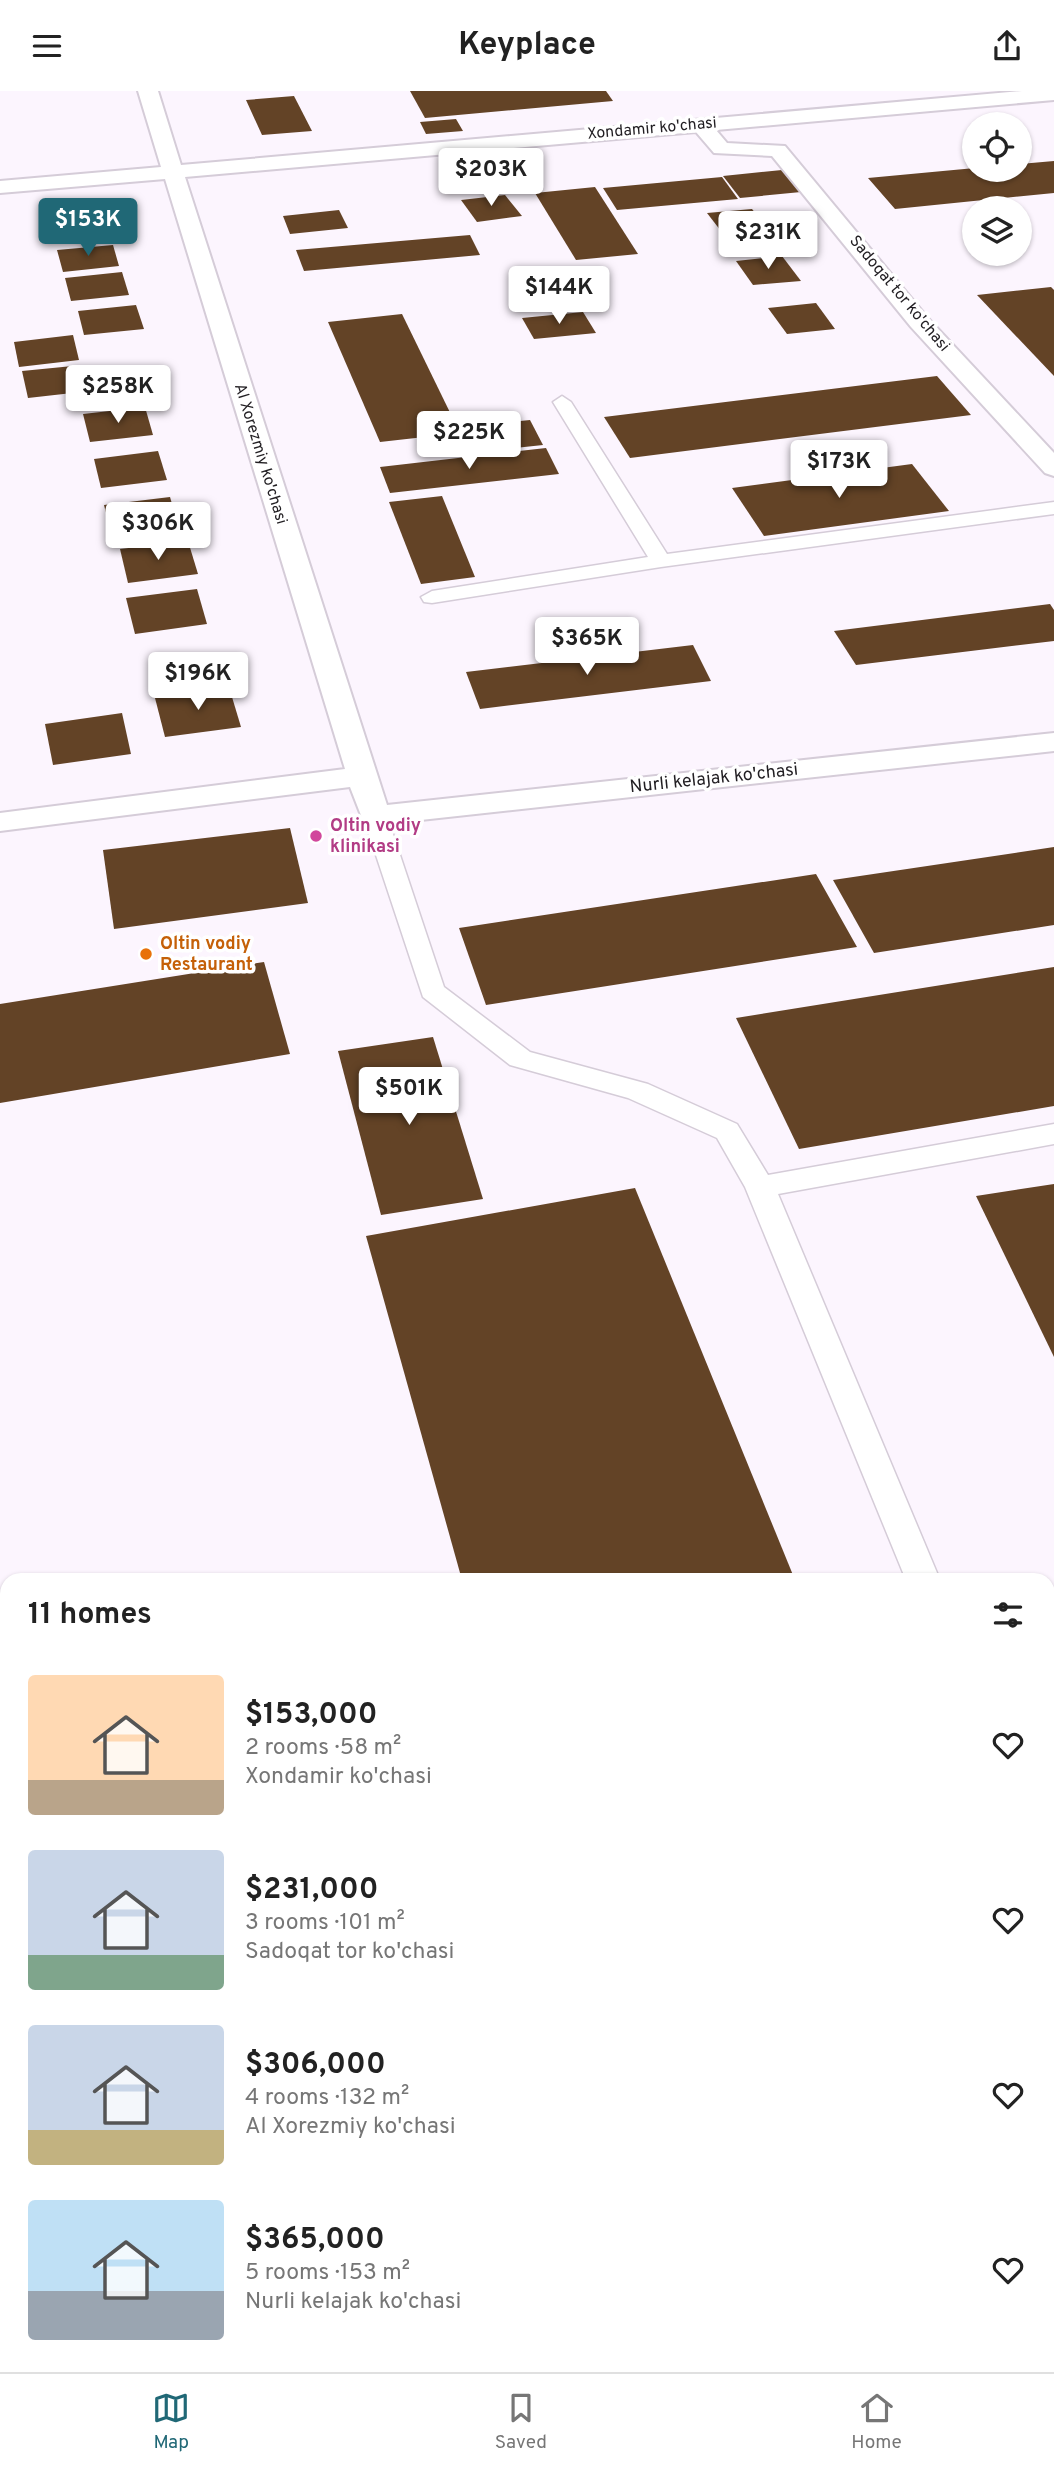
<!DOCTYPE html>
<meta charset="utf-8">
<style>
body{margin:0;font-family:Overpass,sans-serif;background:#f6f6f6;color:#222;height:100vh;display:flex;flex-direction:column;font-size:26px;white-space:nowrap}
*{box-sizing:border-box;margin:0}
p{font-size:23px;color:#767676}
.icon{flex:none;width:38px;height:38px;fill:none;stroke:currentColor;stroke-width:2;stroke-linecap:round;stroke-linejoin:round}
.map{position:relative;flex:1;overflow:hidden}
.panel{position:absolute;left:0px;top:1482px;width:1055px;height:800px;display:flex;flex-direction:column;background:#fff;border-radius:21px 21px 0 0;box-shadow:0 2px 5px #0004}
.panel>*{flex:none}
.tools{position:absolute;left:962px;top:21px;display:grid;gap:14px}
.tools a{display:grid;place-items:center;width:70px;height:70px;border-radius:50%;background:#fff;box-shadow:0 2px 5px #0004;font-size:35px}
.price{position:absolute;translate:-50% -60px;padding:0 16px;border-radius:7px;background:#fff;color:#222;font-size:23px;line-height:46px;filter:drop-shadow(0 2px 4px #0008)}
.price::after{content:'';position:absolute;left:50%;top:42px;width:21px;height:16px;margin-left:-10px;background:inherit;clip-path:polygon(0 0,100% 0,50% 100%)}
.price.selected{background:#206876;color:#fff}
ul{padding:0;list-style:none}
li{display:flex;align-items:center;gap:21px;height:175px;padding:0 28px}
li span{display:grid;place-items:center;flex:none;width:196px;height:140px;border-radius:7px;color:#555}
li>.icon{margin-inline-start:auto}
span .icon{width:84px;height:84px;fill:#fffc;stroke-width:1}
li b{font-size:30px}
h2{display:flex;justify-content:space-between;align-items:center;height:84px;padding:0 28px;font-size:30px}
header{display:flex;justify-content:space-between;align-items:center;height:91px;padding:0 28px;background:#fff;font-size:32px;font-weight:700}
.dock{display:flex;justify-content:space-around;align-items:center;height:98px;border-top:2px solid #e0e0e0;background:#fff;font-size:19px;color:#767676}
.dock a{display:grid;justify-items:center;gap:4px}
.dock .selected{color:#206876}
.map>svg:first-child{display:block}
.building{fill:#634326}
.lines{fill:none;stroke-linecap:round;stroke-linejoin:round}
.service-casing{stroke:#d5ccd8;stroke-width:3}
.minor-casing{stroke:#d5ccd8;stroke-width:4}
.service{fill:#fff;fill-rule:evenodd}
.minor{fill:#fff;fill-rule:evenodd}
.hotel-dot{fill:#d1479c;stroke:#fff;stroke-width:2.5}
.food-dot{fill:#e8710a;stroke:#fff;stroke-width:2.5}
.labels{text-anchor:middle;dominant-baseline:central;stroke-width:7;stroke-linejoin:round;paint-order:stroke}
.far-street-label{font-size:16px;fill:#211e22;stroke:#fff}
.street-label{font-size:18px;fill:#211e22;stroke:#fff}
.hotel-label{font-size:18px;font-weight:bold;fill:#b23c85;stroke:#fff;text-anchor:start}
.food-label{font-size:18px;font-weight:bold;fill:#c56008;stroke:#fff;text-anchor:start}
</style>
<header><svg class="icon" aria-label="menu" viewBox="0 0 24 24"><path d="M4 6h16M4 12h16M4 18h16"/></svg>Keyplace<svg class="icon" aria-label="share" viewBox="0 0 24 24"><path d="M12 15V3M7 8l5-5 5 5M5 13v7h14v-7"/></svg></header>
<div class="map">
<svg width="1054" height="2281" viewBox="0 0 1054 2281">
<rect width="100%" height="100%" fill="#fcf5fe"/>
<g class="building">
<polygon points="410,0 606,0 613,10 425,27"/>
<polygon points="294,5 312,40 262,44 246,9"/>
<polygon points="456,28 463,40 426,43 420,31"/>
<polygon points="1054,70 1054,102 895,118 868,87 975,77 1020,79 1020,73"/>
<polygon points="782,79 801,101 740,107 723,85"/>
<polygon points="722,86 738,108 617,119 603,97"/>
<polygon points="595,96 638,163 576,169 535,102"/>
<polygon points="505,104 522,125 477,131 461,109"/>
<polygon points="752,118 770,140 724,144 707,122"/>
<polygon points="339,119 348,137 290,143 283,125"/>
<polygon points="470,144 480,164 304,180 296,159"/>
<polygon points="113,154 119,175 63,181 57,159"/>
<polygon points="782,165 801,190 753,194 736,170"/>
<polygon points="122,181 129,204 71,210 65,187"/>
<polygon points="1051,196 1054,199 1054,285 977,204"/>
<polygon points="816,212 835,238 787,243 768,217"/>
<polygon points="136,214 144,238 84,244 78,220"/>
<polygon points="583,221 596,242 534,248 522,227"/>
<polygon points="402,223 460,342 380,351 328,231"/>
<polygon points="73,244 79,269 19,276 14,251"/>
<polygon points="83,274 90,300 28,307 22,280"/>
<polygon points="937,285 971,324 630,367 604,326"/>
<polygon points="145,316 153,344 90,351 83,323"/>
<polygon points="530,329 543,354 477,361 464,336"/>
<polygon points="546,357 559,383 390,402 380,376"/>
<polygon points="158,360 167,389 101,397 94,368"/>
<polygon points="912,373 949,420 764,445 732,397"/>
<polygon points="442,405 475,486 421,493 389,411"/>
<polygon points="170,406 179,437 112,445 104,414"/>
<polygon points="188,450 198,483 128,492 120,458"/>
<polygon points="197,498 207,533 135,543 126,507"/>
<polygon points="1050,513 1054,519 1054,550 856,574 834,540"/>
<polygon points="693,554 711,590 480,618 466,581"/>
<polygon points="229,596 241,636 165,646 155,607"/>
<polygon points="122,622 131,663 53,674 45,633"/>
<polygon points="290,737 308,812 114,838 103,759"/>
<polygon points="1054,756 1054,834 874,862 833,789"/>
<polygon points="816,783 857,856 486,914 459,837"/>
<polygon points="264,871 290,963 0,1012 0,913"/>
<polygon points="1054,876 1054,1015 799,1058 736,927"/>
<polygon points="433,946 483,1108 381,1124 338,960"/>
<polygon points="1054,1093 1054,1266 976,1105"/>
<polygon points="635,1097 795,1489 462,1489 366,1145"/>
<polygon points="1048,2111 1054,2124 1054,2281 684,2281 683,2275 1048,2275"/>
</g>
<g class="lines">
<defs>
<g id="service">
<polygon points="562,305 571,311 667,463 1054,411 1054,423 661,476 432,512 424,511 421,506 432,500 648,466 553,311"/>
<polygon points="375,718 384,720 387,725 444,896 530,961 648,993 737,1033 768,1084 1054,1033 1054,1053 778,1103 940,1489 906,1489 745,1096 717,1047 628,1007 510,974 423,906 363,725 366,720"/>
<polygon points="1048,1774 1054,1777 1054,1824 1048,1822"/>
</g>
<polygon id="minor" points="138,0 158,0 181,74 1022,0 1054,0 1054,9 716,39 727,52 785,55 927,226 1054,362 1054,385 1045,382 911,236 772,65 714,62 696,41 185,86 387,714 1054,642 1054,660 375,734 364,732 350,696 0,740 0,722 345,678 165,88 0,102 0,90 161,76"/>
</defs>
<use href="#service" class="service-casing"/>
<use href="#minor" class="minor-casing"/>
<use href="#service" class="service"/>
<use href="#minor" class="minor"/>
</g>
<circle class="hotel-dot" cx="316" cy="745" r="7"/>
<circle class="food-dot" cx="146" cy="863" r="7"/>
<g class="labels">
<g class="far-street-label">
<text transform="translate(652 38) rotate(-5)">Xondamir ko'chasi</text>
<text transform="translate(899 203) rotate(50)">Sadoqat tor ko'chasi</text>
<text transform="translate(260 363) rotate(73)">Al Xorezmiy ko'chasi</text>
</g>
<g class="street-label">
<text transform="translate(714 688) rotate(-6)">Nurli kelajak ko'chasi</text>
</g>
<g class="hotel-label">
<text x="330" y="735">Oltin vodiy<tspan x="330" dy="21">klinikasi</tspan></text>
</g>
<g class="food-label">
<text x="160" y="853">Oltin vodiy<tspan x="160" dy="21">Restaurant</tspan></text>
</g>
</g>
</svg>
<div class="tools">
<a><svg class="icon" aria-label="locate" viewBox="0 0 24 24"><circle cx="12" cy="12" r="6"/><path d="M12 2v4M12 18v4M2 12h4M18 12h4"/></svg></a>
<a><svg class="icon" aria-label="layers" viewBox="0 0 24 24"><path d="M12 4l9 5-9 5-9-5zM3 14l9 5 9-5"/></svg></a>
</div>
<b class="price" style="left:491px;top:117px">$203K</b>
<b class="price selected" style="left:88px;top:167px">$153K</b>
<b class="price" style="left:768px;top:180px">$231K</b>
<b class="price" style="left:559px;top:235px">$144K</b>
<b class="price" style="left:118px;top:334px">$258K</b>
<b class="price" style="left:469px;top:380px">$225K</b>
<b class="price" style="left:839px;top:409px">$173K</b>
<b class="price" style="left:158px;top:471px">$306K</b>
<b class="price" style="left:587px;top:586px">$365K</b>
<b class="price" style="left:198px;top:621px">$196K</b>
<b class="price" style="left:409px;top:1036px">$501K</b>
<section class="panel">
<h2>11 homes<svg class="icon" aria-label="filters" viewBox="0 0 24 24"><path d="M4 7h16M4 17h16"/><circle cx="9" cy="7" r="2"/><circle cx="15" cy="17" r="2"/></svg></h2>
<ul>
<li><span style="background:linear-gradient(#ffd9b3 75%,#b9a48a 0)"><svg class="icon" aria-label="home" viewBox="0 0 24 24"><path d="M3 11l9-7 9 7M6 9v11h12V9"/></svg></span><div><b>$153,000</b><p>2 rooms · 58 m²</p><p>Xondamir ko'chasi</p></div><svg class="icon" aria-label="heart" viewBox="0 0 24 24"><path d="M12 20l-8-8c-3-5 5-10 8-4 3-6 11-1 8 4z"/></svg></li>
<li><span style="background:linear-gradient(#c9d6e8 75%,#7fa58c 0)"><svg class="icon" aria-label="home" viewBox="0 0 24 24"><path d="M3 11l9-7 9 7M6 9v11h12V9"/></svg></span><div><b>$231,000</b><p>3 rooms · 101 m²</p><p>Sadoqat tor ko'chasi</p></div><svg class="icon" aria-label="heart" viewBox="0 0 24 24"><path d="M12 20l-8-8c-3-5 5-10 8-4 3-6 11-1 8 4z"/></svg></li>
<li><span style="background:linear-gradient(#c9d6e8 75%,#c2b280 0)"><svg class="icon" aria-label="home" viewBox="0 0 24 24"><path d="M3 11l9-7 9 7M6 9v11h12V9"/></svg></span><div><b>$306,000</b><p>4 rooms · 132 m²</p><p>Al Xorezmiy ko'chasi</p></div><svg class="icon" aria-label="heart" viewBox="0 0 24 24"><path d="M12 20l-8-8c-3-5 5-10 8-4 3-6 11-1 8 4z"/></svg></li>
<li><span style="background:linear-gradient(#bfe0f5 65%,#9aa5b1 0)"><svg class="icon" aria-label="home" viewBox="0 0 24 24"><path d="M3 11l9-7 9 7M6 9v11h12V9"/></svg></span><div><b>$365,000</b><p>5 rooms · 153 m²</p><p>Nurli kelajak ko'chasi</p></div><svg class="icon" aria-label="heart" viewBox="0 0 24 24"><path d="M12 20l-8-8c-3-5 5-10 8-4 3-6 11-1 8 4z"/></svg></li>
</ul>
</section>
</div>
<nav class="dock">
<a class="selected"><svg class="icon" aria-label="map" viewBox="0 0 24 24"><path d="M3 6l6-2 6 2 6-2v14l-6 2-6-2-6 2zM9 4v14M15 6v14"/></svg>Map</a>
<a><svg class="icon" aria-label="saved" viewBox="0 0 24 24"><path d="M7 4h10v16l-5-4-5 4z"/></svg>Saved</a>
<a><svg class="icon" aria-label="home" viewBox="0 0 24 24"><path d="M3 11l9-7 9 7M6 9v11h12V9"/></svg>Home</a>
</nav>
